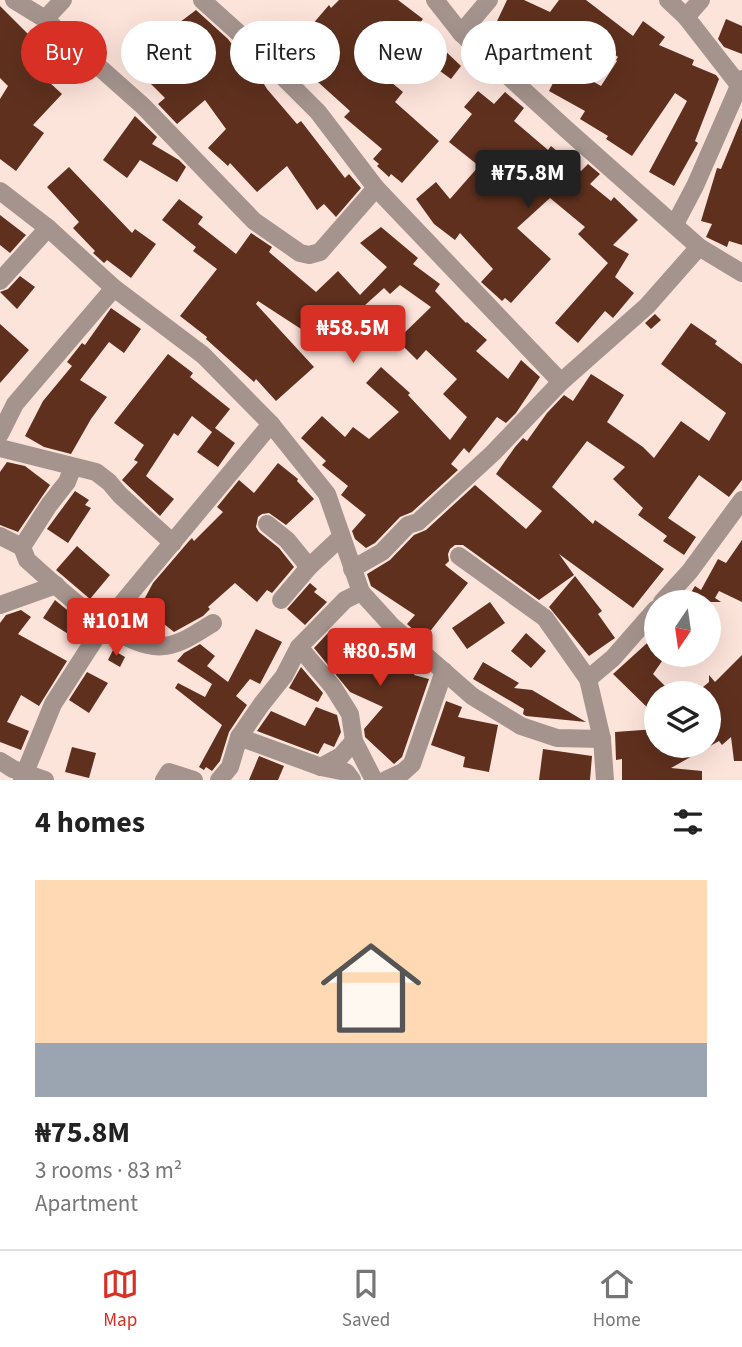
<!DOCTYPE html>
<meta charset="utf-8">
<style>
body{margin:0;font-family:"Source Sans 3",sans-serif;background:#f2f2f2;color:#222;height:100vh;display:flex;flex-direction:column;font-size:26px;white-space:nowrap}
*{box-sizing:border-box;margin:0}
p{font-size:23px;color:#767676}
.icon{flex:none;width:38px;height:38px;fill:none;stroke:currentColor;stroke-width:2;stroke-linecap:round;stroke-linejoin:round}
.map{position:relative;height:780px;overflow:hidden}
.panel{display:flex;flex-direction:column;background:#fff;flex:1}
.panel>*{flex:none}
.top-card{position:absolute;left:21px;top:21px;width:700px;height:63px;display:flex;gap:14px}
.needle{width:46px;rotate:193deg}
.fabs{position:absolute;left:644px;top:590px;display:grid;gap:14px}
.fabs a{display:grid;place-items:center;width:77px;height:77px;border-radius:50%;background:#fff;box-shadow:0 7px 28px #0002;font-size:35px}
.price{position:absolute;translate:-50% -60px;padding:0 16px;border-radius:7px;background:#d93025;color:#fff;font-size:23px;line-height:46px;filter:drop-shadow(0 2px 4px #0008)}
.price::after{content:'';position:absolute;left:50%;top:42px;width:21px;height:16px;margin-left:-10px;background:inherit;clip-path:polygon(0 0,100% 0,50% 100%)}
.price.selected{background:#222;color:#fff}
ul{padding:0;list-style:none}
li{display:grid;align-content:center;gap:14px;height:371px;padding:0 35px}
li+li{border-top:2px solid #e0e0e0}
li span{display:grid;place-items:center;height:217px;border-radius:0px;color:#555}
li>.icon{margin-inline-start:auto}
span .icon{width:126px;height:126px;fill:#fffc;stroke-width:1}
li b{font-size:30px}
h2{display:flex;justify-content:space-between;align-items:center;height:84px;padding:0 35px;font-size:30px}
.chip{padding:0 24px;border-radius:32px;background:#fff;box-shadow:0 7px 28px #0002;font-size:24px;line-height:63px}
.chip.selected{background:#d93025;color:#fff}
.tabs{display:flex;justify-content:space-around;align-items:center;height:98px;border-top:2px solid #e0e0e0;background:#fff;font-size:19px;color:#767676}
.tabs a{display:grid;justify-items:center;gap:4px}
.tabs .selected{color:#d93025}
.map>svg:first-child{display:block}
.building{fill:#5f301e;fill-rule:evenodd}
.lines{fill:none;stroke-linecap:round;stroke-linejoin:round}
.minor{stroke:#a5948e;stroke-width:18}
</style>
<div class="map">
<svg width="742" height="780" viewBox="0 0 742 780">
<rect width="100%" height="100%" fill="#fde4db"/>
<g class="building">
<polygon points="339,0 398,0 423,19 418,25 461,66 451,79 440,71 437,75 416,57 410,63 398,51 380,73 403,92 395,102 439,141 402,183 391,174 389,177 377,166 379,164 373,159 382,149 344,117 350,111 287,54 329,5 331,8"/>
<path d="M507,0H524L550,12L559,0H586L633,36L643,21L665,37L659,45L694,60L692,65L716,75L719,79L695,141L698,143L674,186L649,172L687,101L675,93L632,156L606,139L608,136L580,119L585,111L549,91L553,83L517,57L521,51L490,36ZM573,25L618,57L616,60L617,61L601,86L550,57Z"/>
<polygon points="0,6 31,37 38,31 57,50 36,70 62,94 33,125 44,133 16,171 0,159 0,99 8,86 0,78"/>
<polygon points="196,10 228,39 251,70 254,68 267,89 297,124 301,121 345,178 349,174 361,188 336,217 324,204 317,210 287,166 257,192 230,163 228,166 208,148 226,129 205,100 177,124 158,104 165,98 129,62 155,35 159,38"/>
<polygon points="726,19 742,26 742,54 724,47 718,39"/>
<polygon points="478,91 494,104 505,92 524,108 514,121 548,150 551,146 581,171 588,164 600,174 590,184 611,201 614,197 638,220 613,245 629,254 615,277 634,293 613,318 605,311 578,343 555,323 608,263 578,234 585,227 550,198 517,228 551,259 511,303 505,298 502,301 481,282 493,269 460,233 455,240 434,224 416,199 436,182 450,199 479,166 449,142 472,114 464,107"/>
<polygon points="135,116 157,137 152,144 179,160 186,167 177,182 140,160 127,178 103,160"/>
<polygon points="742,118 742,245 729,241 727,247 706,237 712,224 701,221 717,168 721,169"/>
<polygon points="69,167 132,233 135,229 156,244 131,278 107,260 104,263 93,253 95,251 73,228 79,222 47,187"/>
<polygon points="179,199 203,217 198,224 236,254 251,233 272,247 269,252 316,292 338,271 360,295 387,267 360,243 381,227 418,258 413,264 440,284 435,291 466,323 467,322 487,340 476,351 508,379 521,360 540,377 516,413 506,423 497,417 469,453 464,448 451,464 458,470 412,512 400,517 375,543 366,548 355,539 352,531 366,515 341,495 348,486 322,465 326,461 301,438 322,416 345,437 353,427 369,439 399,412 366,383 381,367 410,393 408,395 450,440 467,417 443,394 457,379 426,350 417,360 397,340 431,307 400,285 390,294 384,288 344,324 335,314 318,340 258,301 256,304 314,367 276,401 256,379 254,382 206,339 207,337 180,316 217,269 193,251 196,247 162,220"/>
<polygon points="0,215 26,235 10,253 0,245"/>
<polygon points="20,276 35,287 17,309 0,292 8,289"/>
<polygon points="111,308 141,329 124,353 109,342 80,380 107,397 91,419 71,454 44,447 25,436 43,401 72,366 67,362 82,343 85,345"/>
<polygon points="655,314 661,320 651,329 645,323"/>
<polygon points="691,323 717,341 715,344 742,364 742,480 729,497 699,475 668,518 696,537 684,555 663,541 667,536 638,515 643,508 613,479 625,467 587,441 552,487 593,524 595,520 664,569 633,608 559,554 574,575 539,600 463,545 455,545 450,549 448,554 449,561 445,565 468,583 424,639 407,624 415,615 371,586 367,574 390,560 414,535 426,530 475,485 526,529 542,511 496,474 515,447 523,438 527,441 547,413 564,395 573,401 591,374 624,395 607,422 643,447 654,458 681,421 709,441 726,413 661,364"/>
<polygon points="0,324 29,350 0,383"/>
<polygon points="168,354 193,373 190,377 230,409 215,428 235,443 218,467 197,452 212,432 192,416 178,436 174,433 146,476 174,499 160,516 122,480 138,462 134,460 144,445 114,423"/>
<polygon points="7,462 25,466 50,485 18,532 0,525 0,472"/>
<polygon points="278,463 298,479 297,481 314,499 286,525 269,513 262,514 258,517 256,527 259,532 279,548 294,567 272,593 267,590 257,602 235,583 208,607 210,609 203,616 174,632 159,620 150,634 128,625 129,623 123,619 135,606 139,609 153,583 189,541 192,538 194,541 223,512 217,507 239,480 254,493"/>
<polygon points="75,491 89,500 85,505 91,508 68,543 47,529"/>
<polygon points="742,540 742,602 719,591 715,598 721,602 685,602 695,586 701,590 718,559 726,563"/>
<polygon points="77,546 110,575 90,599 56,570"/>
<polygon points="575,576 602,611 598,614 615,638 589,656 549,607"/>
<polygon points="310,583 317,589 314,592 327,602 305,625 287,609"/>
<polygon points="55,600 83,623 73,637 43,618"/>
<polygon points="490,602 505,623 467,649 452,628"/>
<polygon points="21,610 31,617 18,634 67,661 39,706 21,695 7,722 29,731 21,750 0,742 0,623 6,615"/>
<polygon points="256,629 282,642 260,684 250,679 236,696 247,705 229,732 220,761 212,771 206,767 204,770 199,767 222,725 175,688 178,683 205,697 212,684 177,661 184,653 200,644 215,656 207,666 228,682"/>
<polygon points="381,630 417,663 414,675 429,679 402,757 394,764 365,737 364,729 383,707 350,692 314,648 328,633 345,650 351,642 369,655"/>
<polygon points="526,633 546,651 531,668 511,651"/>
<polygon points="656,635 656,654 667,654 653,674 672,693 656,693 656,716 613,674"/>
<polygon points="113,650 125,657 120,667 108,660"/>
<polygon points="742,655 742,761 734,761 731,737 722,745 719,741 671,768 702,771 702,780 622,780 622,759 616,760 615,732 656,729 656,746 709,746 709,693 696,693 709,682 709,675 715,682"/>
<polygon points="483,662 519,683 514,688 532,690 586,722 526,716 523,714 524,709 473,679"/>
<polygon points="301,667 323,693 318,702 289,688"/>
<polygon points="87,672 108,683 89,713 69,700"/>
<polygon points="446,701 462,707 458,717 498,725 489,772 463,767 465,757 431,745"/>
<polygon points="316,707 337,715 341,732 334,747 324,743 318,754 257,731 271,711 305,726"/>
<polygon points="72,747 96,753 89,778 65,772"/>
<polygon points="543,749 592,756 590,780 539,780"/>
<polygon points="259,756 284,766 278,780 249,780"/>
</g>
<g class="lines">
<g class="minor">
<polyline points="14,0 45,19 143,106 254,221 300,253 309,255 320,252 376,188"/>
<polyline points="202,0 243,37 318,112 376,188 561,382"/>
<polyline points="435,0 461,33 566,129 699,247 742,273"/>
<polyline points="668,0 686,17 742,89"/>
<polyline points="686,17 701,0"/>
<polyline points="45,19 63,0"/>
<polyline points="461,33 489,0"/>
<polyline points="0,191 48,228 114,288 203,355 271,424 327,494 361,592 392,626 472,696 521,726 557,738 602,739"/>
<polyline points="675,224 695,186 742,79"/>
<polyline points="0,281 48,228"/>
<polyline points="0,434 15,404 114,288"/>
<polyline points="0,448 96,472 109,482 120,495 173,543"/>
<path d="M73,467L67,482L49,505L22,547L27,560C57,586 124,653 165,646C182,644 198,632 213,623"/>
<polyline points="267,524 287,540 309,567"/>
<polyline points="0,536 22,547"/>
<polyline points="459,556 545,618 588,679 602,739 605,780"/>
<polyline points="352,569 382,552 408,525 418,522 493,453 561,382 647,306 699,247"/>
<polyline points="281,600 309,567 341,537"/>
<polyline points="662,602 690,571 742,500"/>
<polyline points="0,605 56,585"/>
<polyline points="299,647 333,687 350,714 354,741 374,780"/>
<polyline points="588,679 613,658 656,609"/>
<polyline points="239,737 321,767 346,772 352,780"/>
<polyline points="0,761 13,769 45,780"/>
<polyline points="321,767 341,756 354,741"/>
<polyline points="22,780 53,704 104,625 271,424"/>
<polyline points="164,780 169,772 194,780"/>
<polyline points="219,780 230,767 239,737 261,705 284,676 299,647 345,600 361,592"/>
<polyline points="386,780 403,772 412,764 444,671"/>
</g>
</g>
</svg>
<div class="fabs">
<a><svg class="needle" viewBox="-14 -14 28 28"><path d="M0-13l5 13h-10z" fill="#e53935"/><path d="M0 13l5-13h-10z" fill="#767676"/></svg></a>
<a><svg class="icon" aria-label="layers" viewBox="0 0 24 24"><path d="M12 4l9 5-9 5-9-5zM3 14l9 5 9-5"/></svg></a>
</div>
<b class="price selected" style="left:528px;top:210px">₦75.8M</b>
<b class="price" style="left:353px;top:365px">₦58.5M</b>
<b class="price" style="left:116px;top:658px">₦101M</b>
<b class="price" style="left:380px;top:688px">₦80.5M</b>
<div class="top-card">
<a class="chip selected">Buy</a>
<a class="chip">Rent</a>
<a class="chip">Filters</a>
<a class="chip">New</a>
<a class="chip">Apartment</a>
</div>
</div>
<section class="panel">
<h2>4 homes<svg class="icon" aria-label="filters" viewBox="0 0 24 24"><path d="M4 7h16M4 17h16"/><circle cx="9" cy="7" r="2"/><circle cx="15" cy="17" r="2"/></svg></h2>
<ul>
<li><span style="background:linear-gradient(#ffd9b3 75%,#9aa5b1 0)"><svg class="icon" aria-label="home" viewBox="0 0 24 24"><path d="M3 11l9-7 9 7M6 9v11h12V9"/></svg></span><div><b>₦75.8M</b><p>3 rooms · 83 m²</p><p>Apartment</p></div></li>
</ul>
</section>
<nav class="tabs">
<a class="selected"><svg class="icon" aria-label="map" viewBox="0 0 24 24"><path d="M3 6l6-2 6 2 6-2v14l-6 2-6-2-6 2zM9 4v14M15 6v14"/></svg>Map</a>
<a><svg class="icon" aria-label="saved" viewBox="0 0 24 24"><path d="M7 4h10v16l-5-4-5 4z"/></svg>Saved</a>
<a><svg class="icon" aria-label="home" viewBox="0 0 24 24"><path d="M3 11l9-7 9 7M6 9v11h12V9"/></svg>Home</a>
</nav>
